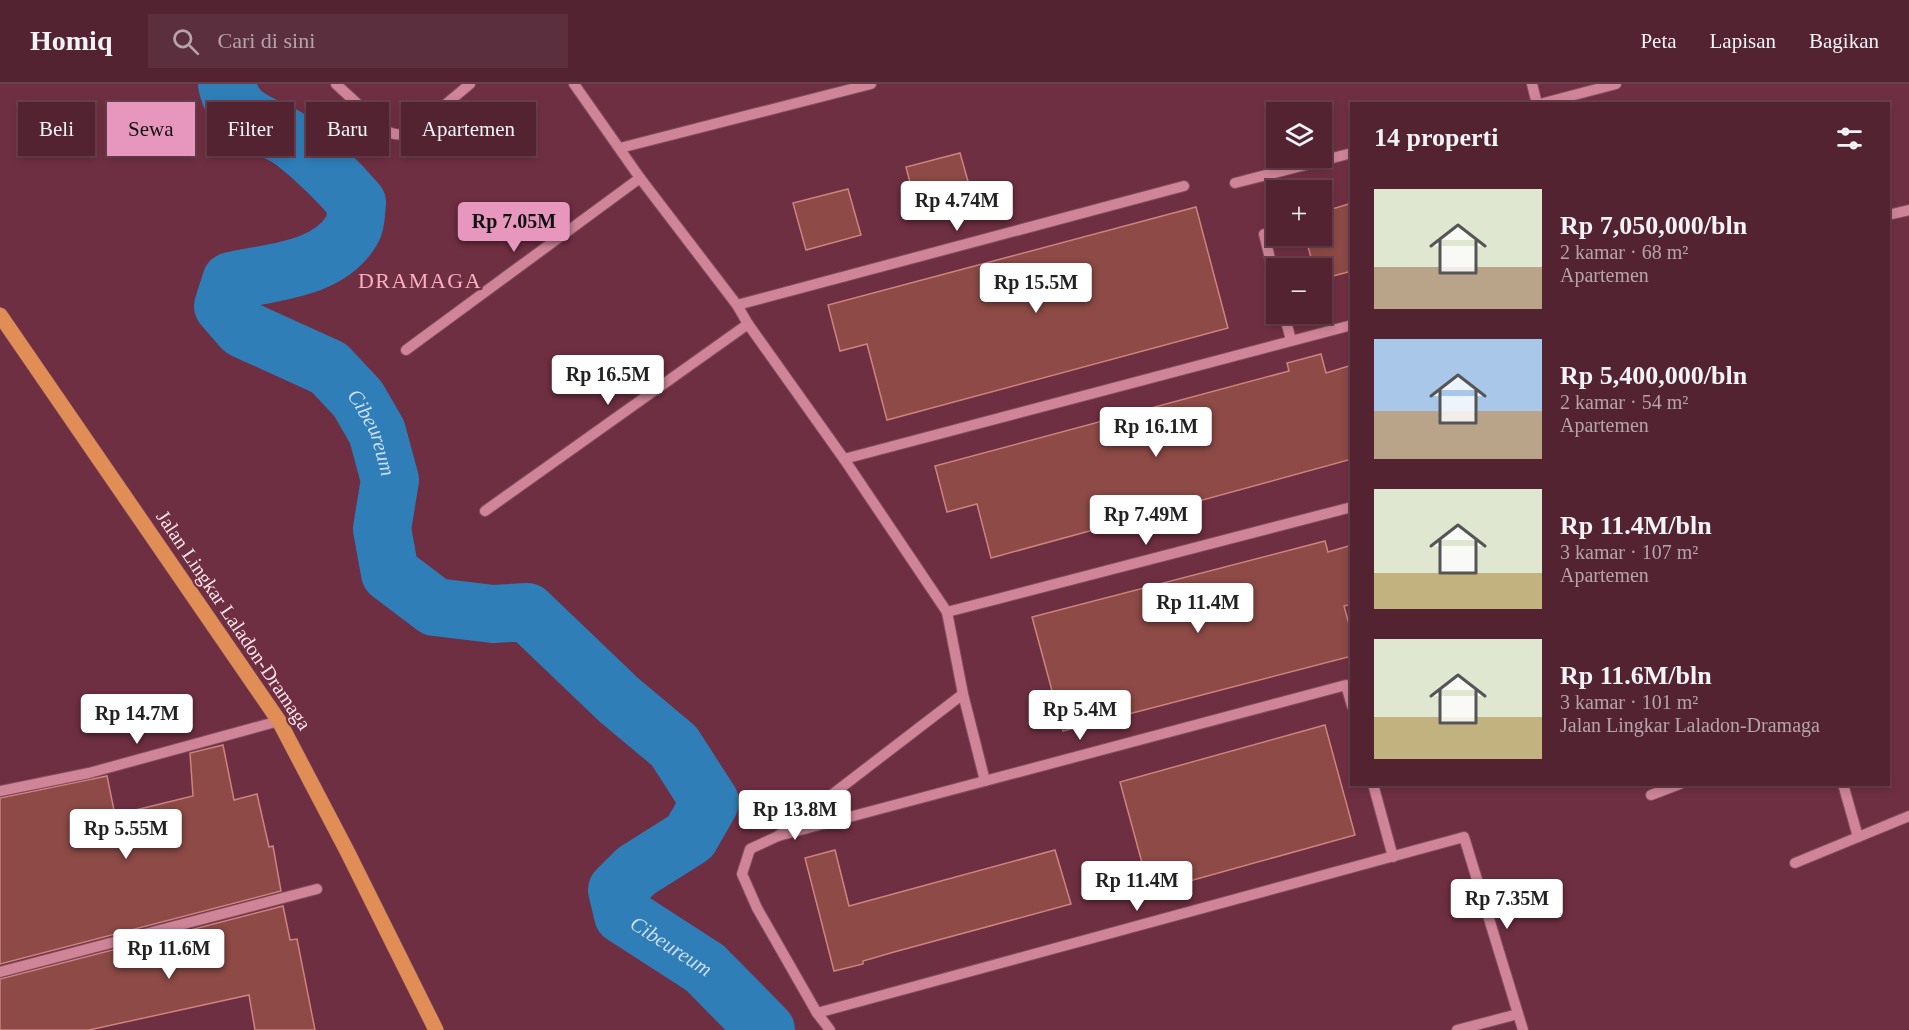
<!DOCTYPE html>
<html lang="id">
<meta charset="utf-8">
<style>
body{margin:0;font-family:Georgia,serif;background:#5c2f3e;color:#f1f3f6;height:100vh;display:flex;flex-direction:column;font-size:22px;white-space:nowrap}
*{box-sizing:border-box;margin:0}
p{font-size:20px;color:#b5a4ac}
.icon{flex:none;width:33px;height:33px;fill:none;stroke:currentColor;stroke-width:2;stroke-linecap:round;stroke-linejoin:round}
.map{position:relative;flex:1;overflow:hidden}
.panel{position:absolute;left:1350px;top:18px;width:540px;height:684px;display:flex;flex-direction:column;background:#532332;border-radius:0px;box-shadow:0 3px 9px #0003,0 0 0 2px #69404d}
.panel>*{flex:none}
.guide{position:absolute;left:18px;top:18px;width:570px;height:54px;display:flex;gap:12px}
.fabs{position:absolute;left:1266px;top:18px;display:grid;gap:12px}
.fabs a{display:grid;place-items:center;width:66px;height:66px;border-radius:0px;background:#532332;box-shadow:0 3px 9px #0003,0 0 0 2px #69404d;font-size:30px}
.price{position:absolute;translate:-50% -51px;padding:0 14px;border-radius:6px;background:#fff;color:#222;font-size:20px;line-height:39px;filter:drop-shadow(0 2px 3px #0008)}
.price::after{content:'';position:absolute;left:50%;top:36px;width:18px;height:14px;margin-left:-9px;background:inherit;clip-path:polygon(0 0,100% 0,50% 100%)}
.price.selected{background:#e797bd;color:#111}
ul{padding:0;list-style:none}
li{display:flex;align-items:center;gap:18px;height:150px;padding:0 24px}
li span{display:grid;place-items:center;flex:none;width:168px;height:120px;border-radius:0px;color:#555}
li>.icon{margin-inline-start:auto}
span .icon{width:72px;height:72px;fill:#fffc;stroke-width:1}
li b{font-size:26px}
h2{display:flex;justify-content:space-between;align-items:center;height:72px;padding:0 24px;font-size:26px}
.pill{padding:0 21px;border-radius:0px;background:#532332;box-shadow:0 3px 9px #0003,0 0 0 2px #69404d;font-size:21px;line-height:54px}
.pill.selected{background:#e797bd;color:#111}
header{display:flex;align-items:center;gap:36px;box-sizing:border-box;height:84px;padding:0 30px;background:#532332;border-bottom:2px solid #69404d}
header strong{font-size:28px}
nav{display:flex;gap:33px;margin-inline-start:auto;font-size:21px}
.search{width:420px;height:54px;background:#5c2f3e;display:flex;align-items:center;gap:15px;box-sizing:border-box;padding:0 21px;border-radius:0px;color:#b5a4ac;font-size:22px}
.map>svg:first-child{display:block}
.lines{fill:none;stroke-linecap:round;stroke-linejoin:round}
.river{stroke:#2f7eb8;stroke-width:58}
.building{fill:#8d4a46;stroke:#cd837e;stroke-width:1.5}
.minor-casing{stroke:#814f5e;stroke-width:12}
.major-casing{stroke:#814f5e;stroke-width:16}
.minor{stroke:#cf8597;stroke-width:10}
.major{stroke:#e08d56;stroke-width:15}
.labels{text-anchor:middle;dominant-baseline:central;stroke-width:4.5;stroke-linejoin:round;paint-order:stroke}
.street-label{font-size:20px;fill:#fee5ea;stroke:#6f2f42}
.water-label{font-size:21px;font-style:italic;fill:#ccdeee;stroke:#6f2f42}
.quarter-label{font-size:22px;letter-spacing:1.5px;fill:#fcafc1;stroke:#6f2f42}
</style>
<header>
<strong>Homiq</strong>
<div class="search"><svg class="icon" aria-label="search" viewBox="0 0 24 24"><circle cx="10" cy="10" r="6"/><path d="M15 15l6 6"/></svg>Cari di sini</div>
<nav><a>Peta</a><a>Lapisan</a><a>Bagikan</a></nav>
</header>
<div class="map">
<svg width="1909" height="946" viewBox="0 0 1909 946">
<rect width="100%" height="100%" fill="#6f2f42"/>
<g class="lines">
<path class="river" id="s1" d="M227,0C235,40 267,38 294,58C317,76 338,97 357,119C356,127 356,140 352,146C329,186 271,188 231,197L223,222L243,245L329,284L358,315L377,348L390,396L382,445L390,489L435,523L493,530L527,528L619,616L674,662L710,718L690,753L636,787L617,806L623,831L705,884L766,946"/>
</g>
<g class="building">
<polygon points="960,69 973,115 918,130 906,83"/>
<polygon points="848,105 861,151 806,166 793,119"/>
<polygon points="1352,119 1352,187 1322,195 1322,184 1314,184 1305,152 1322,152 1322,128"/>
<polygon points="1196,123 1228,244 887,336 867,260 840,267 828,221"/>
<polygon points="1321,270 1326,289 1352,281 1352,375 991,474 977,420 947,428 935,382 1289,287 1287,279"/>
<polygon points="1325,457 1328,468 1352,461 1352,520 1344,522 1352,551 1352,572 1063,647 1032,533"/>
<polygon points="1325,641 1355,751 1150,808 1120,698"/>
<polygon points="223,661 234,716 257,710 269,763 273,762 281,807 0,880 0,714 107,692 115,731 193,712 190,669"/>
<polygon points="835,766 849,822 1055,766 1071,820 894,868 863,877 863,880 834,887 805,774"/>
<polygon points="283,822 290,856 297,855 315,946 255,946 249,911 89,946 0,946 0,895"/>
</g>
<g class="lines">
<defs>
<g id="minor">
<path d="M336,0L388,48C398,52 405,51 415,46L470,0"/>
<polyline points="574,0 640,94 737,221 748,240 844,375 947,528 963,610 985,697"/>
<polyline points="1532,0 1537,20"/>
<polyline points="1540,20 1616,0"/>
<polyline points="620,64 871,0"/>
<polyline points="1235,99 1352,69"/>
<polyline points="1888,131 1909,126"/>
<polyline points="1264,150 1276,199"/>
<polyline points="737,221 1184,102"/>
<polyline points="1284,230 1291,256"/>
<polyline points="406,266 640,94"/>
<polyline points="844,375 1352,241"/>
<polyline points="485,427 748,240"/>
<polyline points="947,528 1352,423"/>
<polyline points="1373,700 1393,773"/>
<polyline points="1843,700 1858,753"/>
<polyline points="0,707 89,689 279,637"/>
<polyline points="1651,711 1680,700"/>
<polyline points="778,752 1346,601 1352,622"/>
<polyline points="1795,779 1909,732"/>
<polyline points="0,888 317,805"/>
<polyline points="817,929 1464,753 1523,946"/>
<polyline points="830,946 817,929 757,824 742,790 750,765 778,752 963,610"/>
<polyline points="1457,946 1518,930"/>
</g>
<polyline id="major" points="0,231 279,637 347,767 436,946"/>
</defs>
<use href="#minor" class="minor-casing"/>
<use href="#major" class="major-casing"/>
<use href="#minor" class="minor"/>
<use href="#major" class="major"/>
</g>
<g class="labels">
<g class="street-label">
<text transform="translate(234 536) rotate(56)">Jalan Lingkar Laladon-Dramaga</text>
</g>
<g class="water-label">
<text stroke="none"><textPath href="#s1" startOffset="574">Cibeureum</textPath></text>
<text stroke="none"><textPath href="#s1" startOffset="1348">Cibeureum</textPath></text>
</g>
<g class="quarter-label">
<text x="420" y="196">DRAMAGA</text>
</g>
</g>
</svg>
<div class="fabs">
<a><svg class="icon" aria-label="layers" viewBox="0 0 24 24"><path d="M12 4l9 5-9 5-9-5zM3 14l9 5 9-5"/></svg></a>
<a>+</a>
<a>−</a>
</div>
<b class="price" style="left:957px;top:148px">Rp 4.74M</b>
<b class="price selected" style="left:514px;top:169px">Rp 7.05M</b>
<b class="price" style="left:1036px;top:230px">Rp 15.5M</b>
<b class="price" style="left:608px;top:322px">Rp 16.5M</b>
<b class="price" style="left:1156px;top:374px">Rp 16.1M</b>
<b class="price" style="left:1146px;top:462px">Rp 7.49M</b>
<b class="price" style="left:1198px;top:550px">Rp 11.4M</b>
<b class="price" style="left:1080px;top:657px">Rp 5.4M</b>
<b class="price" style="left:137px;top:661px">Rp 14.7M</b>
<b class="price" style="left:795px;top:757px">Rp 13.8M</b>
<b class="price" style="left:126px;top:776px">Rp 5.55M</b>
<b class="price" style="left:1137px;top:828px">Rp 11.4M</b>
<b class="price" style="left:1507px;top:846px">Rp 7.35M</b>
<b class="price" style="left:169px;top:896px">Rp 11.6M</b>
<div class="guide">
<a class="pill">Beli</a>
<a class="pill selected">Sewa</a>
<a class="pill">Filter</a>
<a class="pill">Baru</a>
<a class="pill">Apartemen</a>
</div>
<section class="panel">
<h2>14 properti<svg class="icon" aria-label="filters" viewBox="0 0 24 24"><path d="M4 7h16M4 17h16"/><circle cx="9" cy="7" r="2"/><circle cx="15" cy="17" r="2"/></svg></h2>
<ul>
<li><span style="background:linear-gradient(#dfe7d0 65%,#b9a48a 0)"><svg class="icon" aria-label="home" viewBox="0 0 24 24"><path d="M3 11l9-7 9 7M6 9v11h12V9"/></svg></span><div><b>Rp 7,050,000/bln</b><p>2 kamar · 68 m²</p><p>Apartemen</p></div></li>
<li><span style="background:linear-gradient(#a9c7e8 60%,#b9a48a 0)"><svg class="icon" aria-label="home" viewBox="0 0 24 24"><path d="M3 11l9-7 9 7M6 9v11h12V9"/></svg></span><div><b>Rp 5,400,000/bln</b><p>2 kamar · 54 m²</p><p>Apartemen</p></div></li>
<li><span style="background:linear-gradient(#dfe7d0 70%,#c2b280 0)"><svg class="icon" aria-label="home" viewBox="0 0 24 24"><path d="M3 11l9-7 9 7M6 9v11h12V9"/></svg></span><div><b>Rp 11.4M/bln</b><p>3 kamar · 107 m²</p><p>Apartemen</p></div></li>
<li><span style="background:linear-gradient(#dfe7d0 65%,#c2b280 0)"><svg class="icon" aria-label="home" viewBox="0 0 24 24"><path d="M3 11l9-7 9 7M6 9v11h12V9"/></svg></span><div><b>Rp 11.6M/bln</b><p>3 kamar · 101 m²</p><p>Jalan Lingkar Laladon-Dramaga</p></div></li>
</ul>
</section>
</div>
